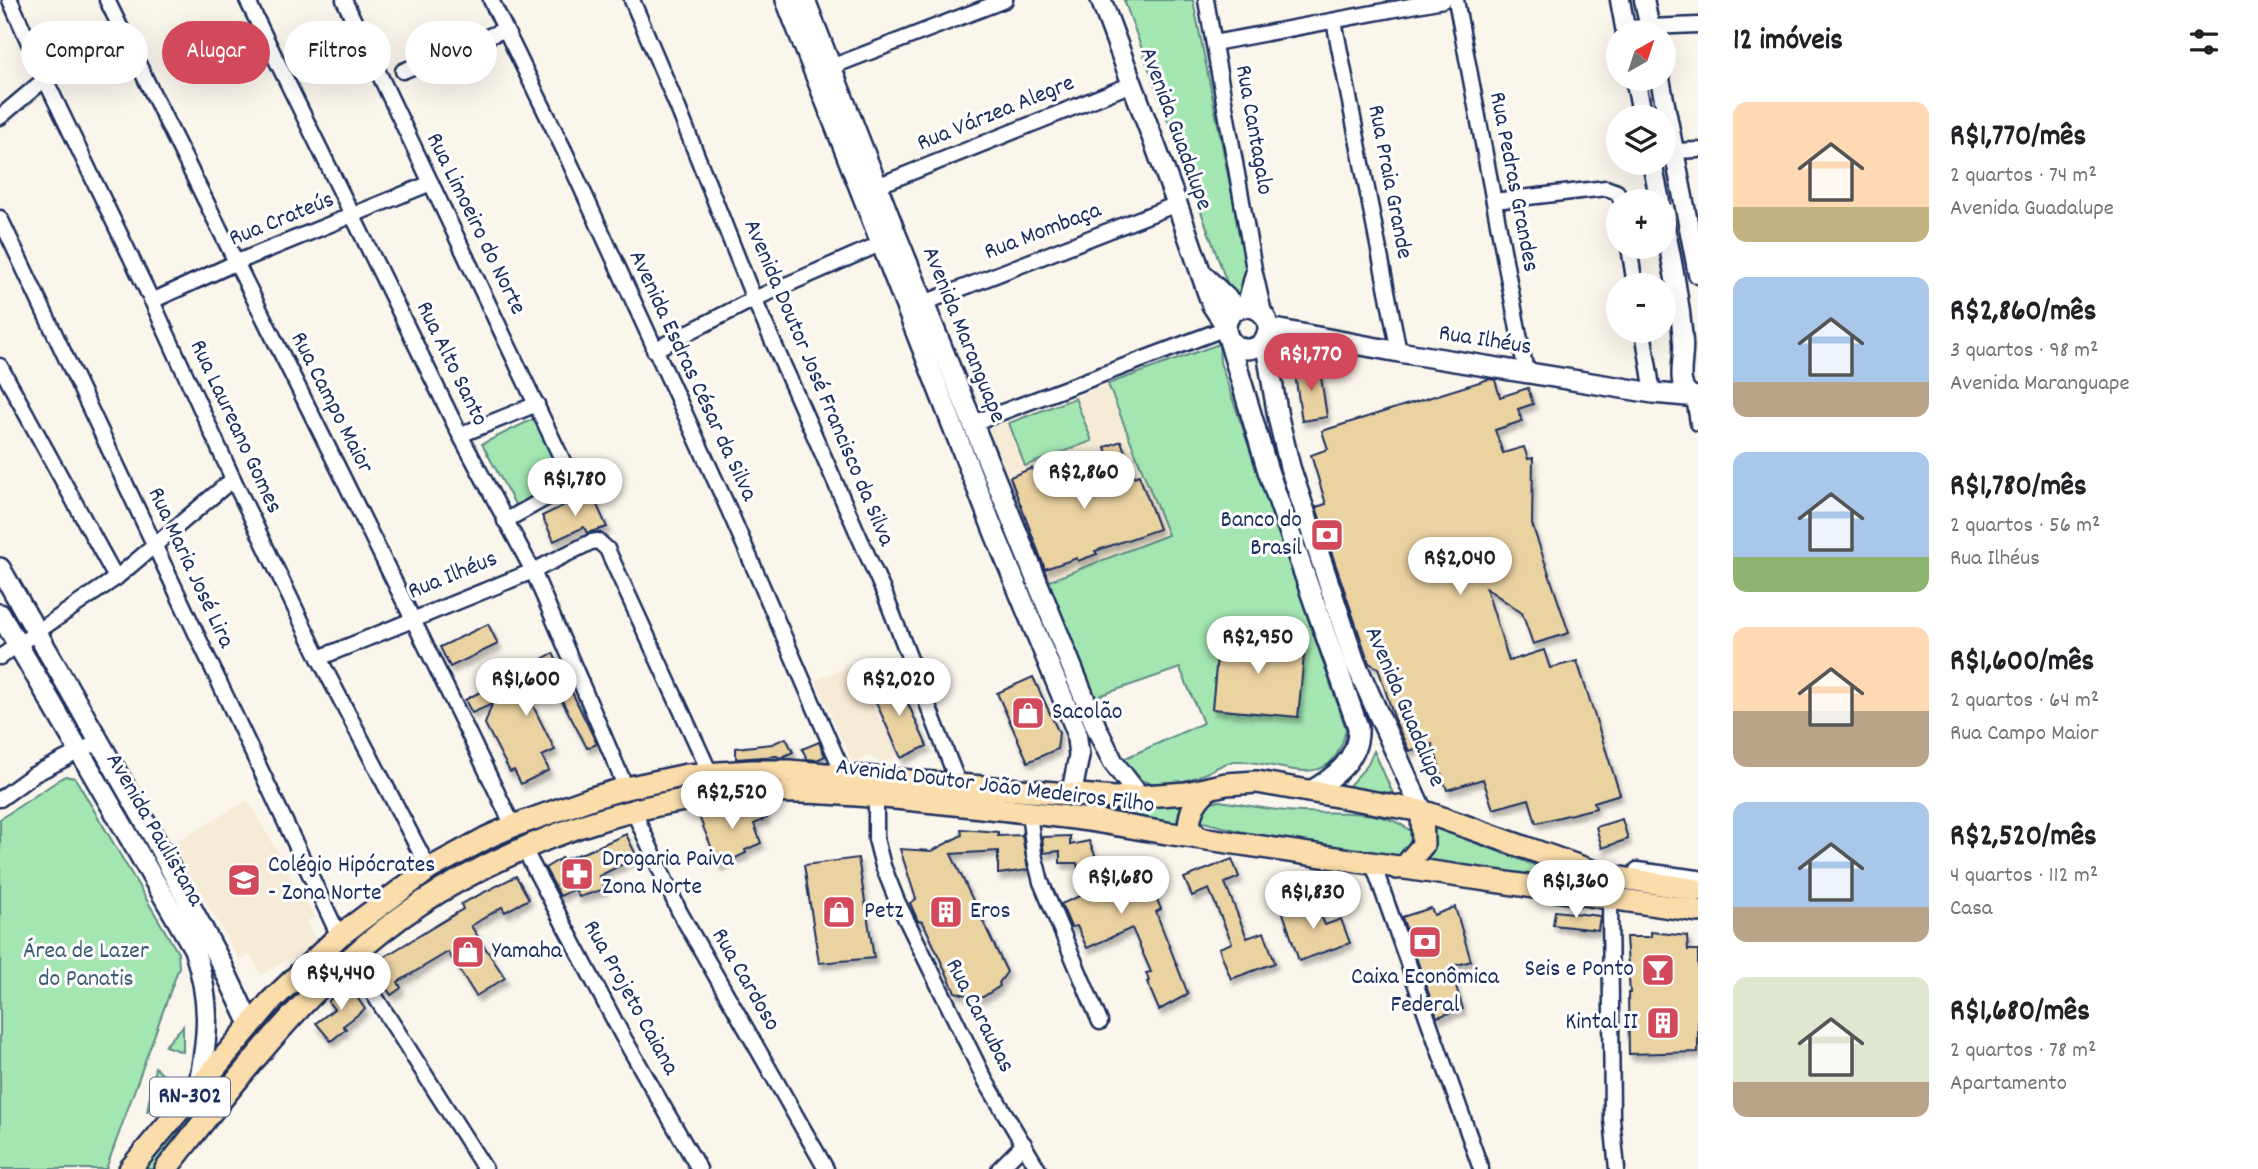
<!DOCTYPE html>
<html lang="pt">
<meta charset="utf-8">
<style>
body{margin:0;font-family:Dekko,sans-serif;background:#f2f2f2;color:#202124;height:100vh;display:flex;flex-direction:column;font-size:26px;white-space:nowrap}
*{box-sizing:border-box;margin:0}
p{font-size:23px;color:#757577}
.icon{flex:none;width:38px;height:38px;fill:none;stroke:currentColor;stroke-width:2;stroke-linecap:round;stroke-linejoin:round}
.map{position:relative;flex:1;overflow:hidden}
.details{display:flex;flex-direction:column;background:#fff;width:560px}
.details>*{flex:none}
.top-card{position:absolute;left:21px;top:21px;width:665px;height:63px;display:flex;gap:14px}
.needle{width:46px;rotate:39deg}
.controls{position:absolute;left:1606px;top:21px;display:grid;gap:14px}
.controls a{display:grid;place-items:center;width:70px;height:70px;border-radius:50%;background:#fff;box-shadow:0 7px 28px #0002;font-size:35px}
.price{position:absolute;translate:-50% -60px;padding:0 16px;border-radius:24px;background:#fff;color:#222;font-size:23px;line-height:46px;filter:drop-shadow(0 2px 4px #0008)}
.price::after{content:'';position:absolute;left:50%;top:42px;width:21px;height:16px;margin-left:-10px;background:inherit;clip-path:polygon(0 0,100% 0,50% 100%)}
.price.current{background:#d1495b;color:#fff}
ul{padding:0;list-style:none}
li{display:flex;align-items:center;gap:21px;height:175px;padding:0 35px}
li span{display:grid;place-items:center;flex:none;width:196px;height:140px;border-radius:14px;color:#555}
li>.icon{margin-inline-start:auto}
span .icon{width:84px;height:84px;fill:#fffc;stroke-width:1}
li b{font-size:30px}
h2{display:flex;justify-content:space-between;align-items:center;height:84px;padding:0 35px;font-size:30px}
.tag{padding:0 24px;border-radius:32px;background:#fff;box-shadow:0 7px 28px #0002;font-size:24px;line-height:63px}
.tag.current{background:#d1495b;color:#fff}
main{display:flex;flex:1;min-height:0}
.map>svg:first-child{display:block}
.built{fill:#f6ebd6}
.green{fill:#a3e6b1;stroke:#5f8a88;stroke-width:2}
.building{fill:#ebd2a1;stroke:#1b2f5e;stroke-width:2;filter:url(#shadow)}
.lines{fill:none;stroke-linecap:round;stroke-linejoin:round}
.minor-casing{stroke:#1b2f5e;stroke-width:19}
.tertiary-casing{stroke:#1b2f5e;stroke-width:23}
.secondary-casing{stroke:#1b2f5e;stroke-width:24}
.primary-casing{stroke:#1b2f5e;stroke-width:26}
.minor{stroke:#fff;stroke-width:14}
.tertiary{stroke:#fff;stroke-width:18}
.secondary{stroke:#fff;stroke-width:19}
.primary{stroke:#fbddab;stroke-width:21}
.labels{text-anchor:middle;dominant-baseline:central;stroke-width:6;stroke-linejoin:round;paint-order:stroke}
.shield{fill:#fff;stroke:#5f6d8e;stroke-width:2}
.shield-label{font-size:23px;font-weight:bold;fill:#1b2f5e}
.street-label{font-size:24px;fill:#1b2f5e;stroke:#fff}
.poi-label{font-size:24px;fill:#1b2f5e;stroke:#fff;text-anchor:start}
.park-label{font-size:24px;fill:#3d5d73;stroke:#fff}
</style>
<main>
<div class="map">
<svg width="1698" height="1169" viewBox="0 0 1698 1169">
<defs>
<filter id="shadow"><feDropShadow dx="3" dy="5.5" stdDeviation="2" flood-color="#0004"/></filter>
</defs>
<rect width="100%" height="100%" fill="#fbf6ec"/>
<filter id="ink" filterUnits="userSpaceOnUse"><feTurbulence type="fractalNoise" baseFrequency=".0143" numOctaves="2"/><feDisplacementMap in="SourceGraphic" scale="14" xChannelSelector="R" yChannelSelector="G"/><feConvolveMatrix kernelMatrix="1 2 1 2 8 2 1 2 1" color-interpolation-filters="sRGB"/></filter>
<g filter="url(#ink)">
<g class="built">
<polygon points="1108,384 1168,535 1046,582 987,429"/>
<polygon points="853,665 897,756 883,763 868,756 852,762 815,680"/>
<polygon points="248,800 315,917 306,922 318,942 261,975 250,955 240,960 172,844"/>
</g>
<g class="green">
<polygon points="1124,0 1193,0 1248,275 1235,305"/>
<path d="M1219,344L1220,362L1346,729C1332,798 1283,761 1236,761C1227,761 1215,769 1206,773C1185,783 1155,789 1133,777C1128,773 1123,766 1119,761L1203,723L1180,668L1093,698L1046,582L1168,535L1108,384Z"/>
<polygon points="1075,398 1092,441 1025,466 1009,423"/>
<polygon points="535,418 566,483 517,508 482,444"/>
<polygon points="1374,751 1395,798 1345,790 1366,767"/>
<polygon points="65,776 75,778 178,953 179,967 106,1169 0,1169 0,819"/>
<polygon points="1185,801 1181,827 1103,809"/>
<path d="M1220,801C1247,805 1274,811 1301,812C1337,814 1381,807 1411,831L1413,844L1400,857L1268,838L1203,822L1200,817L1204,802Z"/>
<polygon points="1428,825 1611,894 1420,861"/>
<polygon points="183,1026 183,1052 165,1046"/>
<polygon points="155,1067 165,1077 173,1079 147,1112"/>
<polygon points="179,1123 182,1125 173,1147 155,1169 140,1169"/>
</g>
<g class="building">
<polygon points="1319,364 1327,417 1302,421 1294,368"/>
<polygon points="1489,379 1495,380 1500,397 1528,388 1533,404 1518,409 1522,421 1495,430 1503,453 1524,447 1528,459 1533,458 1532,524 1569,633 1533,644 1522,613 1486,588 1509,661 1544,650 1550,668 1577,661 1620,794 1594,802 1596,808 1536,823 1529,799 1493,809 1483,779 1447,790 1432,744 1409,751 1396,723 1378,668 1369,663 1316,507 1326,504 1311,455 1328,449 1322,431"/>
<polygon points="1121,441 1134,477 1139,475 1159,529 1095,551 1097,554 1078,561 1077,558 1045,569 1010,477 1032,468 1038,482 1067,471 1073,487 1114,472 1105,447"/>
<polygon points="591,492 607,527 587,533 584,527 554,541 542,516"/>
<polygon points="488,624 498,644 450,667 440,647"/>
<polygon points="1219,636 1305,644 1298,717 1212,709"/>
<polygon points="553,653 597,744 587,748 549,676 524,688 555,750 542,756 549,770 521,784 514,770 510,772 485,724 492,704 472,713 465,700"/>
<polygon points="1033,677 1059,733 1057,749 1028,762 997,693"/>
<polygon points="897,679 927,746 901,758 871,691"/>
<polygon points="786,738 793,752 780,758 777,756 736,759 736,748 772,744"/>
<polygon points="819,742 825,756 817,760 807,759 802,749"/>
<polygon points="763,805 767,818 754,824 761,843 745,850 746,853 719,866 698,814 721,808 728,809"/>
<polygon points="1622,819 1628,839 1602,848 1596,827"/>
<polygon points="961,829 998,832 998,836 1022,835 1028,870 998,874 998,851 951,854 1007,972 999,983 1000,986 983,997 974,997 955,992 923,922 918,921 910,903 916,899 900,849 932,851 962,835"/>
<polygon points="626,834 637,857 599,876 605,889 579,897 575,889 560,896 545,868 562,858 563,860 588,851"/>
<polygon points="1070,836 1070,845 1089,841 1102,871 1125,860 1135,878 1146,873 1161,909 1156,912 1188,994 1159,1010 1147,982 1149,981 1146,973 1151,972 1132,928 1087,948 1077,926 1071,927 1061,904 1129,875 1079,874 1077,863 1060,863 1060,851 1044,853 1042,837"/>
<polygon points="858,858 874,958 819,963 804,865"/>
<polygon points="1232,859 1239,877 1225,883 1247,938 1264,932 1275,963 1231,979 1219,948 1232,943 1209,889 1192,896 1184,878"/>
<polygon points="516,876 529,899 505,912 502,907 471,926 505,978 476,996 448,952 398,982 401,988 391,995 371,965 463,909 461,904"/>
<polygon points="1314,900 1325,925 1341,919 1350,943 1299,961 1282,910"/>
<polygon points="1455,907 1471,961 1450,967 1463,1009 1437,1017 1402,917 1431,908 1434,915"/>
<polygon points="1555,911 1600,916 1598,930 1553,925"/>
<polygon points="1651,932 1687,936 1688,950 1698,950 1698,1052 1629,1054 1628,993 1630,993 1626,937 1651,937"/>
<polygon points="346,981 365,1009 343,1026 346,1029 331,1041 316,1023 334,1009 328,1002"/>
</g>
<g class="lines">
<defs>
<g id="minor">
<polyline points="10,0 45,79 152,301 233,479 319,658 429,869"/>
<path d="M107,0C241,276 381,549 513,826"/>
<polyline points="247,0 460,435 533,571 626,788"/>
<polyline points="344,0 570,476 570,482 564,488 505,521"/>
<polyline points="491,0 565,152 729,510 844,775"/>
<polyline points="632,0 678,108 754,299 885,595 959,785"/>
<polyline points="1206,0 1254,269 1265,317"/>
<polyline points="1456,0 1526,372"/>
<polyline points="1334,21 1399,352"/>
<polyline points="1625,28 1698,25"/>
<polyline points="1214,43 1443,0"/>
<polyline points="823,70 1005,0"/>
<polyline points="403,71 504,30"/>
<polyline points="0,117 45,79"/>
<polyline points="1674,151 1698,150"/>
<polyline points="877,186 1132,84"/>
<polyline points="1494,201 1606,188 1617,192 1622,201"/>
<polyline points="0,218 339,936"/>
<polyline points="1629,247 1635,285"/>
<polyline points="152,301 235,263 431,183"/>
<polyline points="924,303 1177,204"/>
<polyline points="1244,307 1254,270"/>
<polyline points="1643,331 1653,393"/>
<polyline points="654,350 754,299 889,240"/>
<polyline points="0,366 116,578"/>
<polyline points="1694,397 1698,423"/>
<polyline points="973,423 1226,328"/>
<polyline points="460,435 537,404"/>
<polyline points="0,657 116,578 233,479"/>
<polyline points="319,658 533,571 591,542 598,541 607,549 710,773"/>
<polyline points="876,796 876,839 883,866 897,901 985,1080 1038,1169"/>
<polyline points="0,799 33,775 98,742"/>
<polyline points="633,810 679,911 826,1169"/>
<polyline points="1029,812 1034,854 1041,882 1100,1022"/>
<polyline points="523,847 622,1035 699,1169"/>
<polyline points="1373,864 1481,1169"/>
<polyline points="1637,870 1698,878"/>
<polyline points="1610,899 1612,1119 1617,1169"/>
<polyline points="350,957 485,1169"/>
<polyline points="999,1169 1024,1144"/>
</g>
<g id="tertiary">
<polyline points="1620,0 1626,33"/>
<polyline points="1644,0 1651,33"/>
<polyline points="1635,79 1643,117"/>
<polyline points="1660,79 1698,274"/>
<polyline points="1652,163 1660,201"/>
<path d="M1664,222C1672,261 1680,301 1683,342C1685,361 1673,387 1694,397"/>
</g>
<g id="secondary">
<polyline points="786,0 995,534 1076,730 1079,756 1071,796"/>
<polyline points="805,0 897,237 1097,729 1113,762 1140,797"/>
<polyline points="1101,0 1177,204 1212,305 1226,326"/>
<polyline points="1203,275 1238,309"/>
<circle cx="1247" cy="328" r="21"/>
<polyline points="1269,328 1399,352 1653,393 1698,397"/>
<path d="M1229,340L1268,471L1358,727C1360,759 1334,778 1309,792"/>
<polyline points="1265,340 1278,417 1290,467 1355,662 1422,811"/>
<polyline points="0,568 152,834 222,965 250,1024"/>
<path d="M0,614L194,949C211,1001 209,1034 198,1087"/>
</g>
<g id="primary">
<path d="M1198,837L1189,827C1190,809 1196,800 1209,788"/>
<polyline points="1397,868 1406,865 1423,845 1422,811"/>
<polyline points="130,1169 271,1001 339,936 429,869 488,837 513,826 592,798 626,788 687,775 752,771 789,771 1115,798 1187,793 1226,784 1257,782 1422,811 1603,875 1698,890"/>
<path d="M166,1169C251,1062 336,947 458,881C539,836 627,805 720,795C785,788 849,794 914,800C972,806 1031,812 1089,820C1117,824 1145,830 1173,834C1348,858 1523,887 1698,911"/>
</g>
</defs>
<use href="#minor" class="minor-casing"/>
<use href="#tertiary" class="tertiary-casing"/>
<use href="#secondary" class="secondary-casing"/>
<use href="#primary" class="primary-casing"/>
<use href="#minor" class="minor"/>
<use href="#tertiary" class="tertiary"/>
<use href="#secondary" class="secondary"/>
<use href="#primary" class="primary"/>
</g>
</g>
<defs>
<symbol id="bank-square" viewBox="-11 -11 22 22"><rect x="-9" y="-9" width="18" height="18" rx="4" fill="#d1495b" stroke="#fff"/><path d="M-6-4H6V4H-6ZM0-2.3a2.3 2.3 0 1 0 0 4.6a2.3 2.3 0 1 0 0-4.6Z" fill="#fff"/></symbol>
<symbol id="shop-square" viewBox="-11 -11 22 22"><rect x="-9" y="-9" width="18" height="18" rx="4" fill="#d1495b" stroke="#fff"/><path d="M-5-2.5h2.3a2.7 3.5 0 0 1 5.4 0H5L5.5 6h-11ZM-1.5-2.5h3a1.5 2.3 0 0 0-3 0Z" fill="#fff"/></symbol>
<symbol id="pharmacy-square" viewBox="-11 -11 22 22"><rect x="-9" y="-9" width="18" height="18" rx="4" fill="#d1495b" stroke="#fff"/><path d="M-2-6h4v4h4v4h-4v4h-4v-4h-4v-4h4Z" fill="#fff"/></symbol>
<symbol id="school-square" viewBox="-11 -11 22 22"><rect x="-9" y="-9" width="18" height="18" rx="4" fill="#d1495b" stroke="#fff"/><path d="M0-5L7-2L0 1L-7-2ZM-4 1L0 2.5L4 1V4Q0 6-4 4Z" fill="#fff"/></symbol>
<symbol id="building-square" viewBox="-11 -11 22 22"><rect x="-9" y="-9" width="18" height="18" rx="4" fill="#d1495b" stroke="#fff"/><path d="M-4-6H4V6H1V3H-1V6H-4ZM-2.5-4.3h1.7v1.8h-1.7ZM.8-4.3h1.7v1.8H.8ZM-2.5-1h1.7V.8h-1.7ZM.8-1h1.7V.8H.8Z" fill="#fff"/></symbol>
<symbol id="bar-square" viewBox="-11 -11 22 22"><rect x="-9" y="-9" width="18" height="18" rx="4" fill="#d1495b" stroke="#fff"/><path d="M-6-5H6L.8 .8V4.5H3.5V6h-7V4.5H-.8V.8Z" fill="#fff"/></symbol>
</defs>
<g fill-rule="evenodd">
<use href="#bank-square" x="1308" y="516" width="38" height="38"/>
<use href="#shop-square" x="1009" y="694" width="38" height="38"/>
<use href="#pharmacy-square" x="558" y="855" width="38" height="38"/>
<use href="#school-square" x="225" y="861" width="38" height="38"/>
<use href="#shop-square" x="820" y="893" width="38" height="38"/>
<use href="#building-square" x="927" y="893" width="38" height="38"/>
<use href="#bank-square" x="1406" y="923" width="38" height="38"/>
<use href="#shop-square" x="449" y="933" width="38" height="38"/>
<use href="#bar-square" x="1639" y="951" width="38" height="38"/>
<use href="#building-square" x="1644" y="1004" width="38" height="38"/>
</g>
<g class="labels">
<rect class="shield" x="150" y="1077.5" width="80" height="39" rx="5"/>
<g class="shield-label">
<text x="190" y="1097">RN-302</text>
</g>
<g class="street-label">
<text transform="translate(996 114) rotate(-22)">Rua Várzea Alegre</text>
<text transform="translate(1175 129) rotate(70)">Avenida Guadalupe</text>
<text transform="translate(1253 130) rotate(80)">Rua Cantagalo</text>
<text transform="translate(1389 182) rotate(79)">Rua Praia Grande</text>
<text transform="translate(1513 182) rotate(79)">Rua Pedras Grandes</text>
<text transform="translate(282 220) rotate(-22)">Rua Crateús</text>
<text transform="translate(475 224) rotate(64)">Rua Limoeiro do Norte</text>
<text transform="translate(1043 232) rotate(-21)">Rua Mombaça</text>
<text transform="translate(963 335) rotate(68)">Avenida Maranguape</text>
<text transform="translate(1485 341) rotate(9)">Rua Ilhéus</text>
<text transform="translate(451 364) rotate(64)">Rua Alto Santo</text>
<text transform="translate(692 376) rotate(65)">Avenida Esdras César da Silva</text>
<text transform="translate(818 383) rotate(67)">Avenida Doutor José Francisco da Silva</text>
<text transform="translate(331 403) rotate(63)">Rua Campo Maior</text>
<text transform="translate(235 427) rotate(65)">Rua Laureano Gomes</text>
<text transform="translate(190 568) rotate(65)">Rua Maria José Lira</text>
<text transform="translate(453 576) rotate(-22)">Rua Ilhéus</text>
<text transform="translate(1404 707) rotate(67)">Avenida Guadalupe</text>
<text transform="translate(995 787) rotate(7)">Avenida Doutor João Medeiros Filho</text>
<text transform="translate(154 830) rotate(60)">Avenida Paulistana</text>
<text transform="translate(745 980) rotate(60)">Rua Cardoso</text>
<text transform="translate(630 998) rotate(61)">Rua Projeto Caiana</text>
<text transform="translate(979 1016) rotate(63)">Rua Caraubas</text>
</g>
<g class="poi-label">
<text x="1302" y="521" text-anchor="end">Banco do<tspan x="1302" dy="28">Brasil</tspan></text>
<text x="1052" y="713">Sacolão</text>
<text x="602" y="860">Drogaria Paiva<tspan x="602" dy="28">Zona Norte</tspan></text>
<text x="268" y="866">Colégio Hipócrates<tspan x="268" dy="28">- Zona Norte</tspan></text>
<text x="864" y="912">Petz</text>
<text x="970" y="912">Eros</text>
<text x="492" y="952">Yamaha</text>
<text x="1634" y="970" text-anchor="end">Seis e Ponto</text>
<text x="1425" y="978" text-anchor="middle">Caixa Econômica<tspan x="1425" dy="28">Federal</tspan></text>
<text x="1638" y="1023" text-anchor="end">Kintal II</text>
</g>
<g class="park-label">
<text x="86" y="952">Área de Lazer<tspan x="86" dy="28">do Panatis</tspan></text>
</g>
</g>
</svg>
<div class="controls">
<a><svg class="needle" viewBox="-14 -14 28 28"><path d="M0-13l5 13h-10z" fill="#e53935"/><path d="M0 13l5-13h-10z" fill="#757577"/></svg></a>
<a><svg class="icon" aria-label="layers" viewBox="0 0 24 24"><path d="M12 4l9 5-9 5-9-5zM3 14l9 5 9-5"/></svg></a>
<a>+</a>
<a>−</a>
</div>
<b class="price current" style="left:1311px;top:393px">R$1,770</b>
<b class="price" style="left:1084px;top:511px">R$2,860</b>
<b class="price" style="left:575px;top:518px">R$1,780</b>
<b class="price" style="left:1460px;top:597px">R$2,040</b>
<b class="price" style="left:1258px;top:676px">R$2,950</b>
<b class="price" style="left:526px;top:718px">R$1,600</b>
<b class="price" style="left:899px;top:718px">R$2,020</b>
<b class="price" style="left:732px;top:831px">R$2,520</b>
<b class="price" style="left:1121px;top:916px">R$1,680</b>
<b class="price" style="left:1576px;top:920px">R$1,360</b>
<b class="price" style="left:1313px;top:931px">R$1,830</b>
<b class="price" style="left:341px;top:1012px">R$4,440</b>
<div class="top-card">
<a class="tag">Comprar</a>
<a class="tag current">Alugar</a>
<a class="tag">Filtros</a>
<a class="tag">Novo</a>
</div>
</div>
<section class="details">
<h2>12 imóveis<svg class="icon" aria-label="filters" viewBox="0 0 24 24"><path d="M4 7h16M4 17h16"/><circle cx="9" cy="7" r="2"/><circle cx="15" cy="17" r="2"/></svg></h2>
<ul>
<li><span style="background:linear-gradient(#ffd9b3 75%,#c2b280 0)"><svg class="icon" aria-label="home" viewBox="0 0 24 24"><path d="M3 11l9-7 9 7M6 9v11h12V9"/></svg></span><div><b>R$1,770/mês</b><p>2 quartos · 74 m²</p><p>Avenida Guadalupe</p></div></li>
<li><span style="background:linear-gradient(#a9c7e8 75%,#b9a48a 0)"><svg class="icon" aria-label="home" viewBox="0 0 24 24"><path d="M3 11l9-7 9 7M6 9v11h12V9"/></svg></span><div><b>R$2,860/mês</b><p>3 quartos · 98 m²</p><p>Avenida Maranguape</p></div></li>
<li><span style="background:linear-gradient(#a9c7e8 75%,#8fb573 0)"><svg class="icon" aria-label="home" viewBox="0 0 24 24"><path d="M3 11l9-7 9 7M6 9v11h12V9"/></svg></span><div><b>R$1,780/mês</b><p>2 quartos · 56 m²</p><p>Rua Ilhéus</p></div></li>
<li><span style="background:linear-gradient(#ffd9b3 60%,#b9a48a 0)"><svg class="icon" aria-label="home" viewBox="0 0 24 24"><path d="M3 11l9-7 9 7M6 9v11h12V9"/></svg></span><div><b>R$1,600/mês</b><p>2 quartos · 64 m²</p><p>Rua Campo Maior</p></div></li>
<li><span style="background:linear-gradient(#a9c7e8 75%,#b9a48a 0)"><svg class="icon" aria-label="home" viewBox="0 0 24 24"><path d="M3 11l9-7 9 7M6 9v11h12V9"/></svg></span><div><b>R$2,520/mês</b><p>4 quartos · 112 m²</p><p>Casa</p></div></li>
<li><span style="background:linear-gradient(#dfe7d0 75%,#b9a48a 0)"><svg class="icon" aria-label="home" viewBox="0 0 24 24"><path d="M3 11l9-7 9 7M6 9v11h12V9"/></svg></span><div><b>R$1,680/mês</b><p>2 quartos · 78 m²</p><p>Apartamento</p></div></li>
</ul>
</section>
</main>
